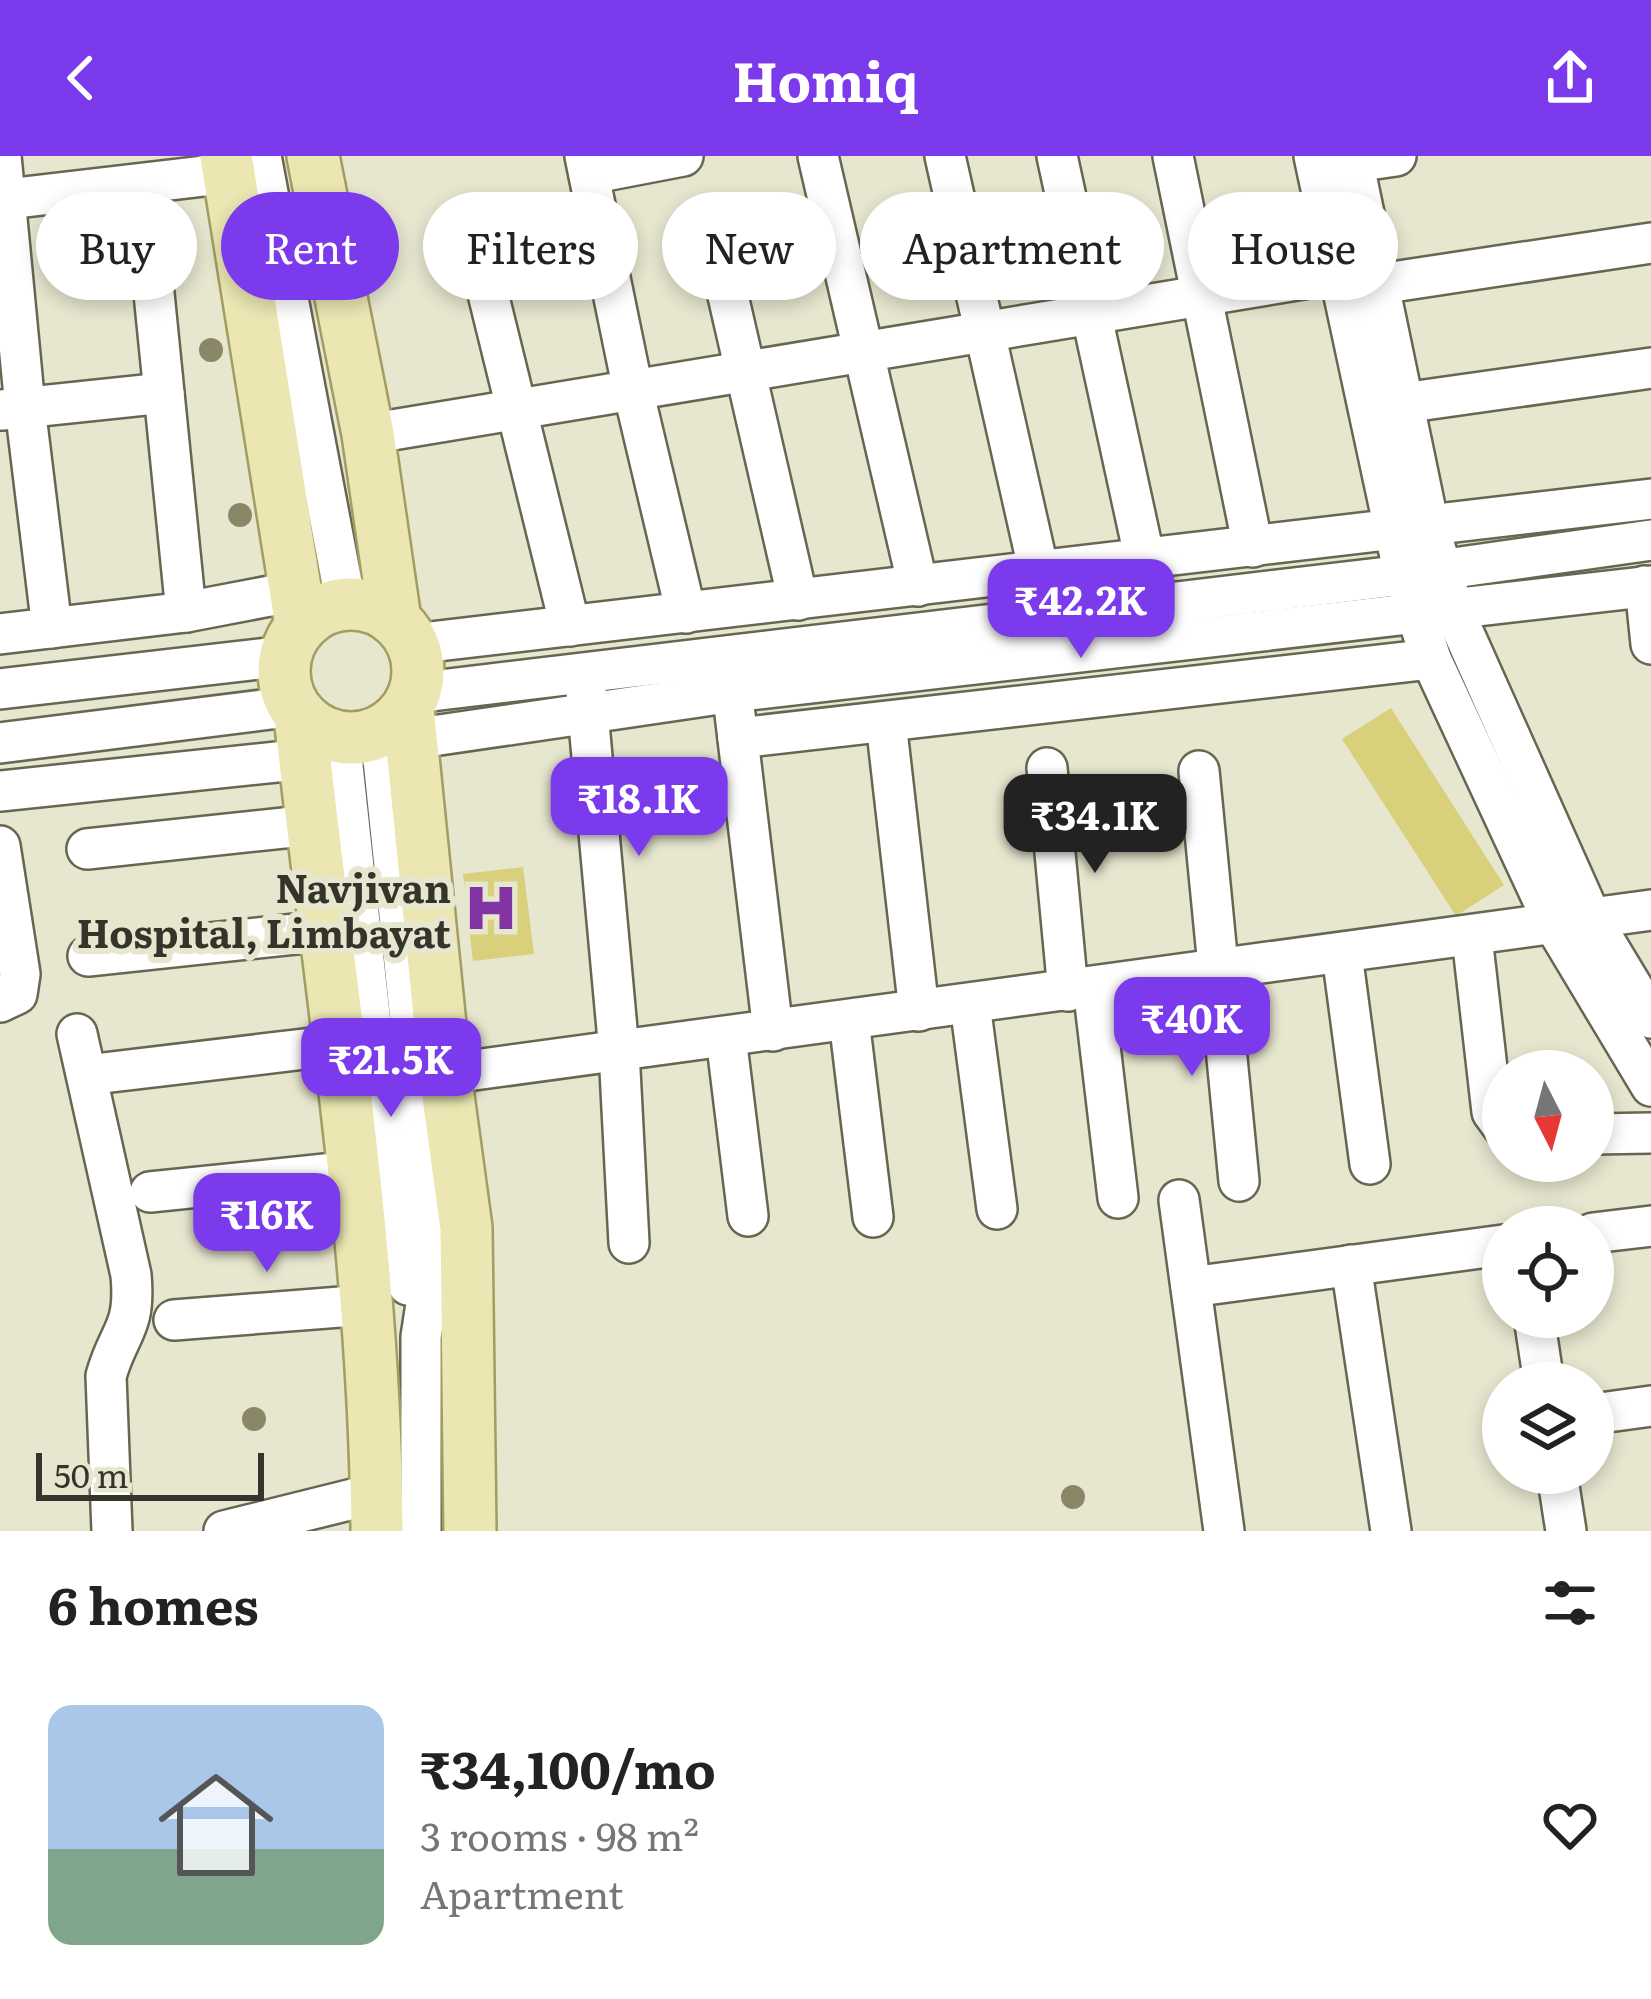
<!DOCTYPE html>
<meta charset="utf-8">
<style>
body{margin:0;font-family:Literata,serif;background:#f2f2f2;color:#222;height:100vh;display:flex;flex-direction:column;font-size:45px;white-space:nowrap}
*{box-sizing:border-box;margin:0}
p{font-size:39px;color:#767676}
.icon{flex:none;width:66px;height:66px;fill:none;stroke:currentColor;stroke-width:2;stroke-linecap:round;stroke-linejoin:round}
.map{position:relative;height:1375px;overflow:hidden}
.drawer{display:flex;flex-direction:column;background:#fff;flex:1}
.drawer>*{flex:none}
.top-card{position:absolute;left:36px;top:36px;width:1581px;height:108px;display:flex;gap:24px}
.needle{width:78px;rotate:174deg}
.tools{position:absolute;left:1482px;top:894px;display:grid;gap:24px}
.tools a{display:grid;place-items:center;width:132px;height:132px;border-radius:50%;background:#fff;box-shadow:0 6px 18px #0003;font-size:60px}
.scale{position:absolute;left:36px;bottom:30px;width:228px;box-sizing:border-box;padding-left:12px;border:6px solid #34342b;border-top:0;font-size:33px;line-height:42px;white-space:nowrap;color:#34342b;-webkit-text-stroke:9px #e7e6cf;paint-order:stroke}
.price{position:absolute;translate:-50% -102px;padding:0 27px;border-radius:24px;background:#7c3aed;color:#fff;font-size:39px;line-height:78px;filter:drop-shadow(0 3px 6px #0008)}
.price::after{content:'';position:absolute;left:50%;top:72px;width:36px;height:27px;margin-left:-18px;background:inherit;clip-path:polygon(0 0,100% 0,50% 100%)}
.price.on{background:#222;color:#fff}
ul{padding:0;list-style:none}
li{display:flex;align-items:center;gap:36px;height:300px;padding:0 48px}
li+li{border-top:3px solid #e0e0e0}
li span{display:grid;place-items:center;flex:none;width:336px;height:240px;border-radius:24px;color:#555}
li>.icon{margin-inline-start:auto}
span .icon{width:144px;height:144px;fill:#fffc;stroke-width:1}
li b{font-size:51px}
h2{display:flex;justify-content:space-between;align-items:center;height:144px;padding:0 48px;font-size:51px}
.tag{padding:0 42px;border-radius:54px;background:#fff;box-shadow:0 6px 18px #0003;font-size:42px;line-height:108px}
.tag.on{background:#7c3aed;color:#fff}
header{display:flex;justify-content:space-between;align-items:center;height:156px;padding:0 48px;background:#7c3aed;color:#fff;font-size:54px;font-weight:700}
.map>svg:first-child{display:block}
.building{fill:#d9d07b}
.lines{fill:none;stroke-linecap:round;stroke-linejoin:round}
.minor-casing{stroke:#676652;stroke-width:44}
.major-casing{stroke:#a29d61;stroke-width:56}
.minor{stroke:#fff;stroke-width:39}
.major{stroke:#ebe6b2;stroke-width:51}
.tree{fill:#8a8769}
.labels{text-anchor:middle;dominant-baseline:central;stroke-width:12;stroke-linejoin:round;paint-order:stroke}
.poi-label{font-size:39px;font-weight:bold;fill:#34342b;stroke:#e7e6cf;text-anchor:end}
</style>
<header><svg class="icon" aria-label="back" viewBox="0 0 24 24"><path d="M15 5l-7 7 7 7"/></svg>Homiq<svg class="icon" aria-label="share" viewBox="0 0 24 24"><path d="M12 15V3M7 8l5-5 5 5M5 13v7h14v-7"/></svg></header>
<div class="map">
<svg width="1651" height="1375" viewBox="0 0 1651 1375">
<rect width="100%" height="100%" fill="#e7e6cf"/>
<g class="building">
<polygon points="1391,552 1504,729 1456,760 1342,583"/>
<polygon points="523,711 534,798 473,805 463,718"/>
</g>
<g class="lines">
<defs>
<g id="minor">
<polyline points="1,0 25,251 52,472"/>
<polyline points="261,0 346,448"/>
<polyline points="585,0 633,234 686,457"/>
<polyline points="818,0 918,430"/>
<polyline points="945,0 1039,416"/>
<polyline points="1057,0 1145,404"/>
<polyline points="1173,0 1253,391"/>
<polyline points="1314,0 1404,419 1431,503 1555,770 1651,930"/>
<polyline points="1352,0 1429,370 1453,453 1592,764 1651,862"/>
<polyline points="1354,6 1396,0"/>
<polyline points="589,18 683,0"/>
<polyline points="143,28 186,456"/>
<polyline points="0,44 230,17"/>
<polyline points="714,79 798,444"/>
<polyline points="476,89 570,470"/>
<polyline points="1379,128 1651,87"/>
<polyline points="1403,247 1651,212"/>
<polyline points="2,254 164,237"/>
<polyline points="368,278 1339,117"/>
<polyline points="1645,430 1651,488"/>
<polyline points="0,478 186,456 296,435"/>
<polyline points="413,488 1651,343"/>
<polyline points="0,533 285,500"/>
<polyline points="586,535 619,895 629,1087"/>
<polyline points="415,537 1404,419 1651,384"/>
<polyline points="735,558 773,875"/>
<polyline points="886,566 919,855"/>
<polyline points="380,575 426,1018 428,1135 421,1181 421,1375"/>
<polyline points="340,582 378,932 408,1129"/>
<polyline points="738,582 1431,503"/>
<polyline points="412,583 733,536 1651,430"/>
<polyline points="0,587 294,550"/>
<polyline points="1047,612 1068,835"/>
<polyline points="1199,615 1239,1025"/>
<polyline points="0,635 305,603"/>
<polyline points="0,690 20,818 17,838 0,846"/>
<polyline points="87,693 312,669"/>
<polyline points="1472,781 1492,956 1503,971"/>
<polyline points="1342,798 1370,1008"/>
<polyline points="88,800 324,775"/>
<polyline points="1093,831 1118,1042"/>
<polyline points="970,848 997,1053"/>
<polyline points="849,864 873,1061"/>
<path d="M77,878L131,1119C136,1174 119,1174 106,1220L112,1375"/>
<polyline points="726,881 748,1060"/>
<polyline points="103,917 338,889"/>
<polyline points="445,918 1651,754"/>
<polyline points="1593,978 1651,977"/>
<polyline points="150,1036 354,1015"/>
<polyline points="1179,1044 1224,1375"/>
<polyline points="1593,1077 1651,1070"/>
<polyline points="1351,1109 1391,1375"/>
<polyline points="1191,1131 1503,1089"/>
<polyline points="1534,1161 1544,1227"/>
<polyline points="174,1164 366,1149"/>
<polyline points="1593,1258 1651,1250"/>
<polyline points="1557,1317 1566,1375"/>
<polyline points="224,1375 377,1337"/>
</g>
<g id="major">
<polyline points="226,0 301,469"/>
<polyline points="313,0 368,278 395,464"/>
<circle cx="351" cy="515" r="67"/>
<polyline points="408,552 445,918 466,1072 470,1375"/>
<path d="M300,560C329,831 375,1102 377,1375"/>
</g>
</defs>
<use href="#minor" class="minor-casing"/>
<use href="#major" class="major-casing"/>
<use href="#minor" class="minor"/>
<use href="#major" class="major"/>
</g>
<g class="tree">
<circle cx="211" cy="194" r="12"/>
<circle cx="240" cy="359" r="12"/>
<circle cx="254" cy="1263" r="12"/>
<circle cx="1073" cy="1341" r="12"/>
</g>
<defs>
<symbol id="hospital-bare" viewBox="-9 -9 18 18"><path d="M-5-5h3v3.5h4V-5h3V5h-3V1.5h-4V5h-3Z" fill="#8234a5" stroke="#e7e6cf" stroke-width="2.5" paint-order="stroke"/></symbol>
</defs>
<g fill-rule="evenodd">
<use href="#hospital-bare" x="453" y="714" width="76" height="76"/>
</g>
<g class="labels">
<g class="poi-label">
<text x="451" y="730">Navjivan<tspan x="451" dy="45">Hospital, Limbayat</tspan></text>
</g>
</g>
</svg>
<div class="tools">
<a><svg class="needle" viewBox="-14 -14 28 28"><path d="M0-13l5 13h-10z" fill="#e53935"/><path d="M0 13l5-13h-10z" fill="#767676"/></svg></a>
<a><svg class="icon" aria-label="locate" viewBox="0 0 24 24"><circle cx="12" cy="12" r="6"/><path d="M12 2v4M12 18v4M2 12h4M18 12h4"/></svg></a>
<a><svg class="icon" aria-label="layers" viewBox="0 0 24 24"><path d="M12 4l9 5-9 5-9-5zM3 14l9 5 9-5"/></svg></a>
</div>
<div class="scale">50 m</div>
<b class="price" style="left:1081px;top:505px">₹42.2K</b>
<b class="price" style="left:639px;top:703px">₹18.1K</b>
<b class="price on" style="left:1095px;top:720px">₹34.1K</b>
<b class="price" style="left:1192px;top:923px">₹40K</b>
<b class="price" style="left:391px;top:964px">₹21.5K</b>
<b class="price" style="left:267px;top:1119px">₹16K</b>
<div class="top-card">
<a class="tag">Buy</a>
<a class="tag on">Rent</a>
<a class="tag">Filters</a>
<a class="tag">New</a>
<a class="tag">Apartment</a>
<a class="tag">House</a>
</div>
</div>
<section class="drawer">
<h2>6 homes<svg class="icon" aria-label="filters" viewBox="0 0 24 24"><path d="M4 7h16M4 17h16"/><circle cx="9" cy="7" r="2"/><circle cx="15" cy="17" r="2"/></svg></h2>
<ul>
<li><span style="background:linear-gradient(#a9c7e8 60%,#7fa58c 0)"><svg class="icon" aria-label="home" viewBox="0 0 24 24"><path d="M3 11l9-7 9 7M6 9v11h12V9"/></svg></span><div><b>₹34,100/mo</b><p>3 rooms · 98 m²</p><p>Apartment</p></div><svg class="icon" aria-label="heart" viewBox="0 0 24 24"><path d="M12 20l-8-8c-3-5 5-10 8-4 3-6 11-1 8 4z"/></svg></li>
</ul>
</section>
